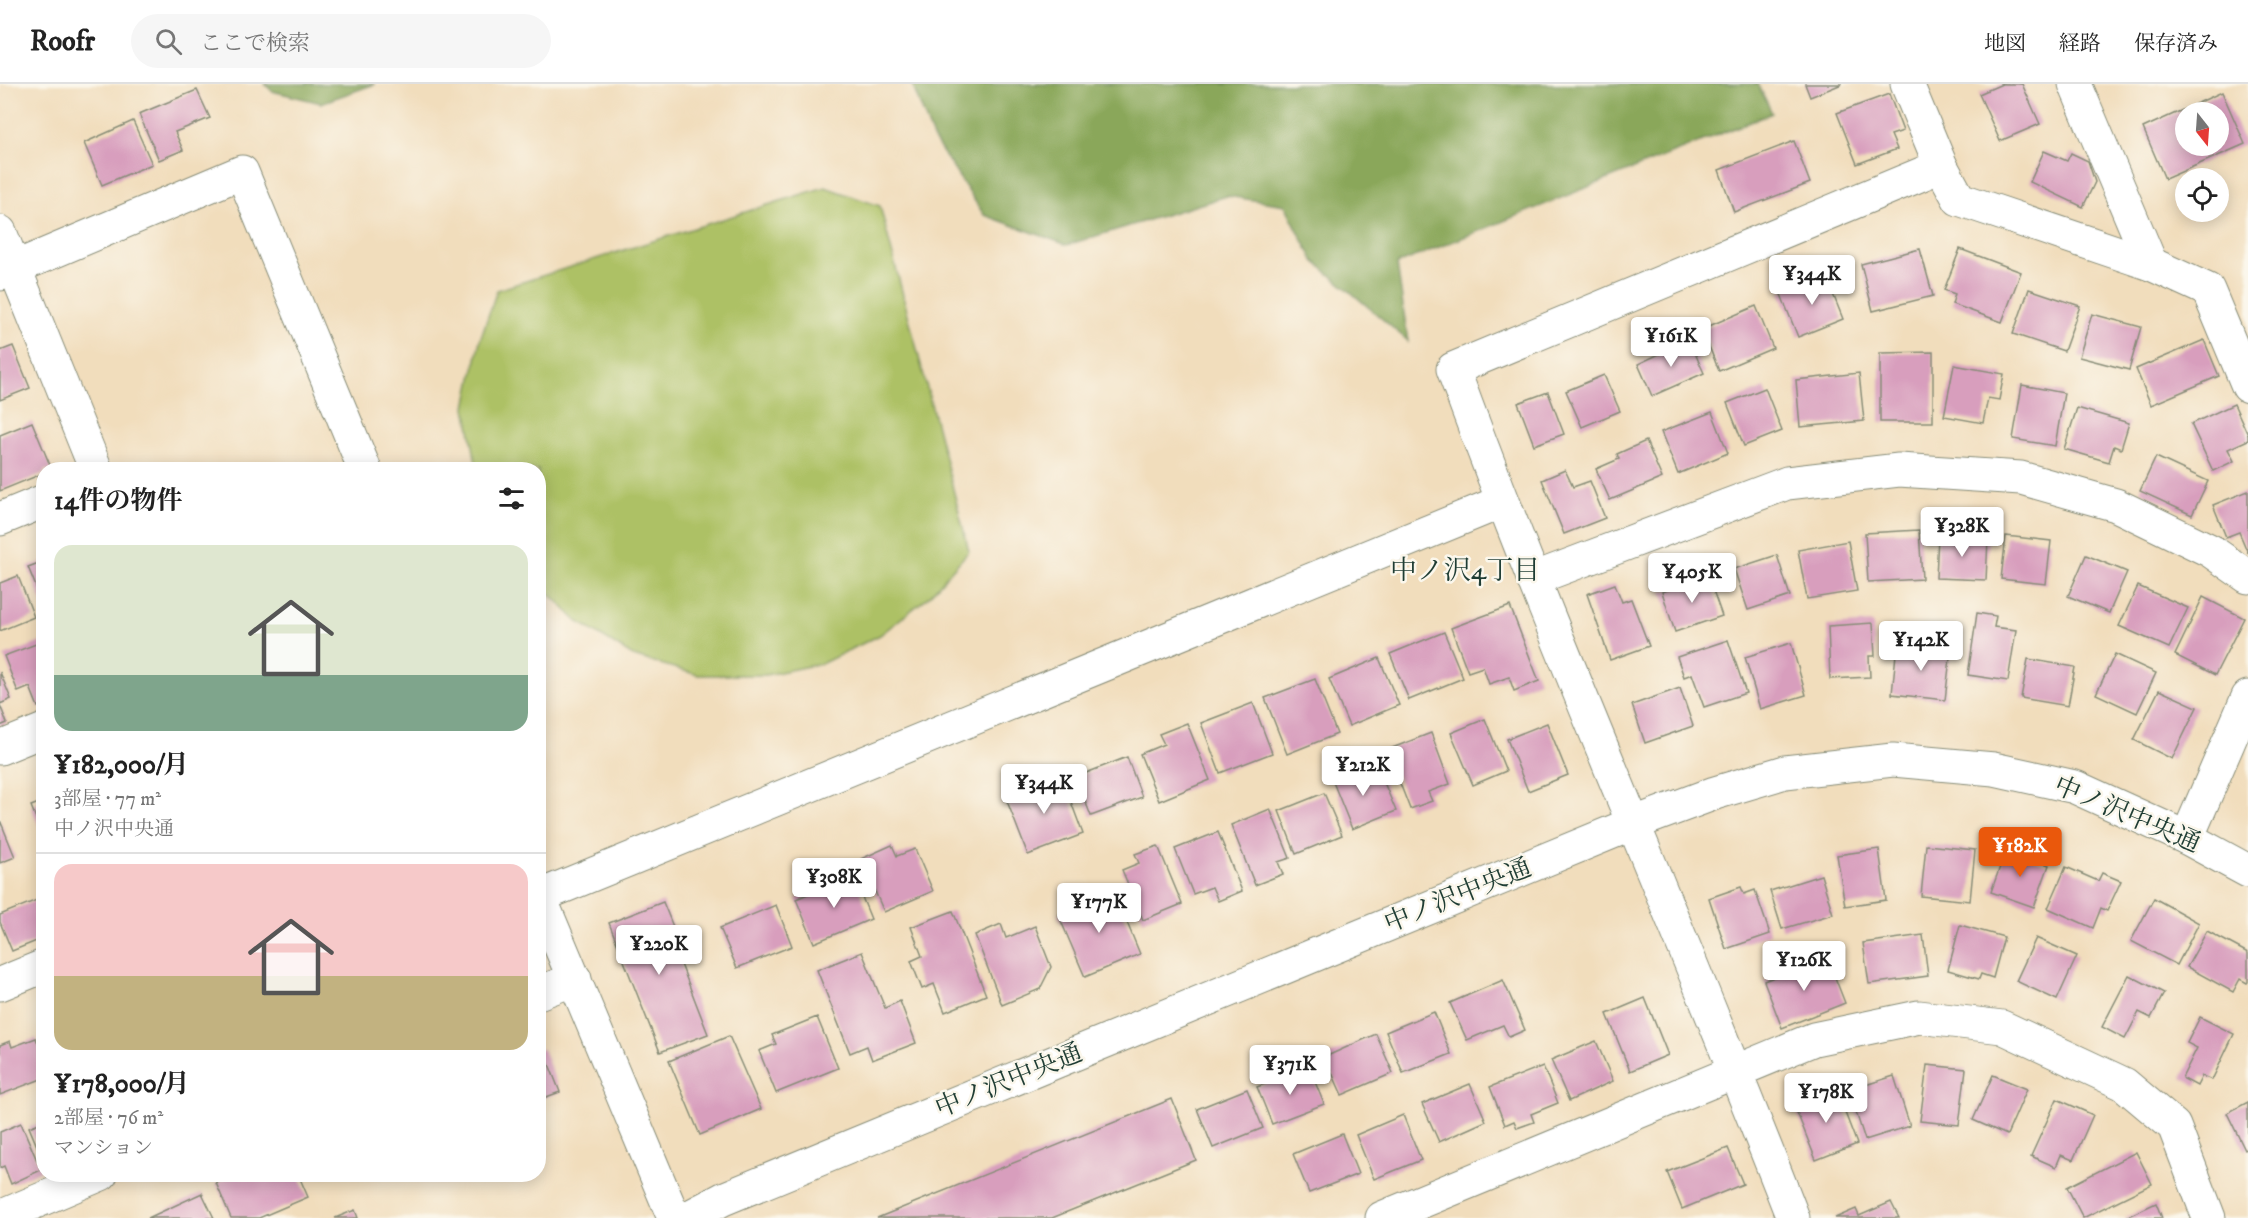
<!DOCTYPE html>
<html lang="ja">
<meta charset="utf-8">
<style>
body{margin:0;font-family:"IM FELL DW Pica","Noto Serif JP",serif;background:#f6f6f6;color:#222;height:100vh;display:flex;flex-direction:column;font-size:22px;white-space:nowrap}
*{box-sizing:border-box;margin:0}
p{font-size:20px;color:#767676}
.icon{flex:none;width:33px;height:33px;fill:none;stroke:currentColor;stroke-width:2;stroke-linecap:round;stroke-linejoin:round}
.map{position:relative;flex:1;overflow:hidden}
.sheet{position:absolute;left:36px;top:378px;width:510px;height:720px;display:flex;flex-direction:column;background:#fff;border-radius:24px;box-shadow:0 3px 15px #0003}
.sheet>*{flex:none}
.needle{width:39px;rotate:163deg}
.controls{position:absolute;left:2175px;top:18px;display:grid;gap:12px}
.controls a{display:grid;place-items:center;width:54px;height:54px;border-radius:50%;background:#fff;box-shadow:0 3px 15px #0003;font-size:30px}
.price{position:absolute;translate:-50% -51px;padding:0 14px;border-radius:6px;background:#fff;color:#222;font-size:20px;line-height:39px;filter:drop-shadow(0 2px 3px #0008)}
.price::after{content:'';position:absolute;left:50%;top:36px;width:18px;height:14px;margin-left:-9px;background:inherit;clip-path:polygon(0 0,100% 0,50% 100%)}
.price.selected{background:#ea580c;color:#fff}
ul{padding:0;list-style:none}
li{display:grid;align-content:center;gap:12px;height:318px;padding:0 18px}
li+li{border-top:2px solid #e0e0e0}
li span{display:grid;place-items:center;height:186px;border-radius:18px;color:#555}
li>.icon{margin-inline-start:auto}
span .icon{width:108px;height:108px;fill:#fffc;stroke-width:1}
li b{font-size:26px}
h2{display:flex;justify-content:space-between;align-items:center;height:72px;padding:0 18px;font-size:26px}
header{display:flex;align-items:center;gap:36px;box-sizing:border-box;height:84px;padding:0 30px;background:#fff;border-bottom:2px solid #e0e0e0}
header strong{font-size:28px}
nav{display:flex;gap:33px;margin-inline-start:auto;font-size:21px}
.search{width:420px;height:54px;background:#f6f6f6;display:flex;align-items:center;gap:15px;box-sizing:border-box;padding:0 21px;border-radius:33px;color:#767676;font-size:22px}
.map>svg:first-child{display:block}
.green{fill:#adc165;stroke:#667f4c;stroke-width:1.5}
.forest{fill:#8aa75a;stroke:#547247;stroke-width:1.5}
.building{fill:#d89ebd;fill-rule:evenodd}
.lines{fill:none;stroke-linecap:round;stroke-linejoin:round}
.street-casing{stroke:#888d78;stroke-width:35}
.secondary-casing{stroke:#888d78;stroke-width:35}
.street{stroke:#fff;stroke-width:33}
.secondary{stroke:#fff;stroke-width:33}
.labels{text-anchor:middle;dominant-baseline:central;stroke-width:5;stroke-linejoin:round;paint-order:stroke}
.street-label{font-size:26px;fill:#1f3d34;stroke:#fbf7ec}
.neighbourhood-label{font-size:27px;fill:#1f3d34;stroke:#fbf7ec}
</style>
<header>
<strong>Roofr</strong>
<div class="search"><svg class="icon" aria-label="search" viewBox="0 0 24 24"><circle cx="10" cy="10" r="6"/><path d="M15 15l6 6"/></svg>ここで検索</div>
<nav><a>地図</a><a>経路</a><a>保存済み</a></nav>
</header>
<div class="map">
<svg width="2248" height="1134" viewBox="0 0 2248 1134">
<rect width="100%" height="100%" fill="#fbf7ec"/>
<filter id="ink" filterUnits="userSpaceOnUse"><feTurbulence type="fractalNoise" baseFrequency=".0167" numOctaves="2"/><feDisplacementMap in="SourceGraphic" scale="12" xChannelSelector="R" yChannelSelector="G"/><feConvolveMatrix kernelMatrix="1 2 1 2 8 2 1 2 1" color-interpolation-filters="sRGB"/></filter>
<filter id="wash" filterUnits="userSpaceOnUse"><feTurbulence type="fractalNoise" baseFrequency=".008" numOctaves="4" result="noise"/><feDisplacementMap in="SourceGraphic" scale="24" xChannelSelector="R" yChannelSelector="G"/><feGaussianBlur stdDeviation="1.35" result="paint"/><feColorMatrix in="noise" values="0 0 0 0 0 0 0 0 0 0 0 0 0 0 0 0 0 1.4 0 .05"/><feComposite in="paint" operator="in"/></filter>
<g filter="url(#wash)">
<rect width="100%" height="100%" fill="#f1ddbc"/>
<polygon class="green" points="825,103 880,122 969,467 928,513 880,551 823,579 766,591 698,591 633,572 577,537 539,499 538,386 477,385 466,323 480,256 497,206"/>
<g class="forest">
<polygon points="265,0 375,0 321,19 272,7"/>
<polygon points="912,0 1758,0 1772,29 1397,180 1408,257 1313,176 1285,121 1227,112 1067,161 984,131 933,54"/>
</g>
<g id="blocks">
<g class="building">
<polygon points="1805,0 1842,0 1810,13"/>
<polygon points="2002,0 2022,0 2040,40 2000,57 1979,10"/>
<polygon points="197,6 210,34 175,48 183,66 159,76 139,30"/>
<path d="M2222,8L2245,60L2165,95L2143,44ZM2186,28H2218V62H2186Z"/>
<polygon points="1889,10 1903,47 1891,51 1897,65 1857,80 1837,29"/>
<polygon points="133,37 152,80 102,101 84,59"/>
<polygon points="1794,57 1810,99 1734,128 1719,86"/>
<polygon points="2044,67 2067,77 2071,69 2088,77 2095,98 2083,123 2030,98"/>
<polygon points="1920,165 1933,212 1873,227 1861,180"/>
<polygon points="1960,165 2021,188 2002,238 1952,220 1955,210 1944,206"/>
<polygon points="1825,190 1843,235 1798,253 1780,208"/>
<polygon points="2029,205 2080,222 2064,267 2013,250"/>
<polygon points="1756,222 1773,264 1719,287 1702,245"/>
<polygon points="2092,230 2141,243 2129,286 2079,273"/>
<polygon points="1689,256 1704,289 1652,312 1638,280"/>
<polygon points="2204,256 2219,292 2151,321 2136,285"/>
<polygon points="13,262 30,304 0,316 0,267"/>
<polygon points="1933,268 1933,338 1880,338 1880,269"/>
<polygon points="1954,281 2004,290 1999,316 1988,314 1983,339 1944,332"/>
<polygon points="1859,289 1864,337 1800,343 1796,296"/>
<polygon points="1604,291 1620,327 1582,343 1566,307"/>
<polygon points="2022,301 2064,309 2055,362 2013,355"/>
<polygon points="1765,304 1782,347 1744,362 1727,319"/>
<polygon points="1548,308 1564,350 1534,361 1518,319"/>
<polygon points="2234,320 2248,351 2248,356 2228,365 2234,377 2213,387 2191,340"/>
<polygon points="2077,324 2129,339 2121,365 2114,362 2109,378 2064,365"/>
<polygon points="1712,328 1728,369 1678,390 1661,348"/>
<polygon points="32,338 52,386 44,386 44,389 0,407 0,351"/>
<polygon points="1646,357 1662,394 1610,416 1596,385 1619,375 1617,370"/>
<polygon points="2156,373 2208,397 2192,431 2140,407"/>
<polygon points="1565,386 1573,403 1590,397 1605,434 1564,450 1542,396"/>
<polygon points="2248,407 2248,469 2239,448 2226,453 2213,421"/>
<polygon points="1919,446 1922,495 1868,498 1865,449"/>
<polygon points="1938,452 1988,455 1986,496 1936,494"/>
<polygon points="2006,452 2051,457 2046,500 2001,495"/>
<polygon points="1848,457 1857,507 1807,515 1798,466"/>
<polygon points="1777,471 1790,512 1748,526 1734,485"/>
<polygon points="2086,471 2127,488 2109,529 2068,512"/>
<polygon points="44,477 44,520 43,520 28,483"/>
<polygon points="18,492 34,533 0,547 0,499"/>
<polygon points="1708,492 1722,532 1675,548 1662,508"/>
<polygon points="1615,500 1622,518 1631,515 1649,562 1610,576 1587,510"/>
<polygon points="2138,502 2188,524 2169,564 2119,542"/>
<polygon points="2203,513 2244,534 2215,591 2175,571"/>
<polygon points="1510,522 1539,597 1514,607 1509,593 1489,600 1483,583 1468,588 1451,544"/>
<polygon points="1977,529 1996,532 1994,543 2016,546 2008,597 1968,591"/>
<polygon points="1873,539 1875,572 1869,572 1870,593 1830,595 1828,542"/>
<polygon points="1444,548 1463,594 1409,616 1390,570"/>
<polygon points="1728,556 1746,609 1704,623 1692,590 1684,593 1677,573"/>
<polygon points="44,557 44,621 38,623 30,603 18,608 4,572"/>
<polygon points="1791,559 1806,611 1760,625 1745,573"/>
<polygon points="1897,560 1951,566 1945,616 1892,610"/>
<polygon points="2115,570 2156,589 2137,629 2096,610"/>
<polygon points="1379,574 1399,621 1349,642 1329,595"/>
<polygon points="2028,575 2075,583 2068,622 2021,614"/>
<polygon points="0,588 11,615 0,620"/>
<polygon points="1315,595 1337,650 1287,670 1265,614"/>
<polygon points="1680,604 1693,642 1645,659 1632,621"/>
<polygon points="2159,606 2197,623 2172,675 2134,656"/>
<polygon points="1253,619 1272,669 1220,689 1201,639"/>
<polygon points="0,621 7,639 0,642"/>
<polygon points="1485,635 1506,687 1473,701 1451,649"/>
<polygon points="1187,639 1210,696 1159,717 1140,670 1164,660 1159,650"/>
<polygon points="1547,639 1568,691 1528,707 1507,655"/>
<polygon points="1431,649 1450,700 1428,708 1432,717 1410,725 1387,666"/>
<polygon points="1127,673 1142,713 1091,732 1076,693"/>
<polygon points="1355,683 1361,697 1380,689 1396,727 1352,745 1331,693"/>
<polygon points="1061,691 1083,750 1028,771 1005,712"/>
<polygon points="1324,709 1342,751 1296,770 1279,727"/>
<polygon points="44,717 44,752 43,752 31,722"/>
<polygon points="1270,725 1290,774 1278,778 1283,790 1255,801 1231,741"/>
<polygon points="0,736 15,773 0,779"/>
<polygon points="1218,748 1242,807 1218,817 1212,803 1193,810 1175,765"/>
<polygon points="892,761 897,772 915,765 933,807 884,828 861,775"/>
<polygon points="1926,761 1975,766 1970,817 1921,812"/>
<polygon points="1158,762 1182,820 1143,836 1122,786 1139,779 1135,770"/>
<polygon points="1879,765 1886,816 1845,822 1837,771"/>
<polygon points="2006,766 2049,781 2034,823 1991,808"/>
<polygon points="2066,783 2098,797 2102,789 2121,797 2107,827 2101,824 2093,844 2048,824"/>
<polygon points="853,791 871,835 814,859 796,815"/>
<polygon points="1821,791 1833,830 1782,845 1770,807"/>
<polygon points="1741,803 1744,810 1755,806 1770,850 1726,865 1709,814"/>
<polygon points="1114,807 1140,870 1085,893 1058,830"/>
<polygon points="44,813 44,854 12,867 0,838 0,831"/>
<polygon points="2154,814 2199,839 2177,881 2131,857"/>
<polygon points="663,818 678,855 672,857 708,950 660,968 609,839"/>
<polygon points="776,821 792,862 737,884 720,844"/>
<polygon points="953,827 986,911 945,928 934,900 922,905 911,877 922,872 911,843"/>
<polygon points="1001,840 1006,854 1035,842 1051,883 1040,905 1002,921 975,851"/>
<polygon points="1960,841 2004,853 1993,894 1981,890 1979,895 1948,886"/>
<polygon points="2207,847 2248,869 2248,898 2247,899 2240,895 2233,908 2187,883"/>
<polygon points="1923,851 1928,892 1869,900 1863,859"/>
<polygon points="2036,854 2077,872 2057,916 2016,897"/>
<polygon points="862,868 885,924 900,917 916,959 872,976 867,962 850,969 817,886"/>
<polygon points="1827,873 1845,919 1782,944 1764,897"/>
<polygon points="2129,891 2164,909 2151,934 2139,928 2125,955 2102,943"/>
<polygon points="1503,896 1525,946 1509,953 1503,941 1467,956 1450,919"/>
<polygon points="1645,914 1668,971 1630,987 1607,930"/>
<polygon points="1434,928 1451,970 1403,989 1386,948"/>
<polygon points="817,933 838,984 776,1009 759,967 776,960 772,951"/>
<polygon points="2200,933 2234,950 2212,996 2202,992 2197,1002 2182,994 2197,964 2187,959"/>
<polygon points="1376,950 1393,989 1342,1011 1325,973"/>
<polygon points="729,952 761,1025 700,1051 669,977"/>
<polygon points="36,954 44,974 44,994 0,1011 0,961 10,957 12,963"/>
<polygon points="1596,957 1613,997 1569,1017 1551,976"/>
<polygon points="543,965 560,1008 538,1016 538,966"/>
<polygon points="1927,981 1966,985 1959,1041 1920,1037"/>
<polygon points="1543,982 1558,1019 1531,1030 1534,1038 1517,1044 1514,1037 1505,1041 1490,1003"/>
<polygon points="1309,983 1324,1020 1272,1040 1257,1003"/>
<polygon points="1993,991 2027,1005 2007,1051 1973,1036"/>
<polygon points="1894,992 1910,1042 1865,1056 1854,1022 1864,1018 1859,1003"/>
<polygon points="1470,1000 1486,1037 1439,1058 1422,1020"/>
<polygon points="1247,1005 1263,1044 1213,1064 1197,1025"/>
<polygon points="1836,1005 1857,1060 1816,1076 1794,1021"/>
<polygon points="1172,1015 1196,1076 1052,1134 877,1134"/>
<polygon points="2057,1015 2093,1031 2073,1076 2061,1071 2056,1083 2031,1072"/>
<polygon points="2248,1018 2248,1064 2245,1066 2227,1029"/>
<polygon points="1403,1031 1421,1076 1374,1095 1356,1051"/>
<polygon points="44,1037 44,1066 39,1067 29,1043"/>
<polygon points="21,1039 41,1086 11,1100 4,1082 0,1084 0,1048"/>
<polygon points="1342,1050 1358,1090 1309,1109 1293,1070"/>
<polygon points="1728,1064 1743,1100 1682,1125 1667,1088"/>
<polygon points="2136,1068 2152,1100 2083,1134 2067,1103"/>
<polygon points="237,1090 298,1090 308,1113 259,1134 231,1134 216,1099"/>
<polygon points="202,1109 214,1134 148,1134"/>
<polygon points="1891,1118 1899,1134 1835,1134 1856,1125 1859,1132"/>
<polygon points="2156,1119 2162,1134 2124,1134"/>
<polygon points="355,1126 358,1134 335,1134"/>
</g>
</g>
</g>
<g filter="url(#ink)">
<use href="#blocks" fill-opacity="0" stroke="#888d78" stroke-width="1.5"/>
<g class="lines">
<defs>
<g id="street">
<polyline points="1907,0 1941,82 1959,115 2151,180 2208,206 2248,302"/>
<polyline points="2075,0 2151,180"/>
<polyline points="0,148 96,386"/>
<polyline points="0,190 242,88 365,386"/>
<polyline points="0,435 44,417"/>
<polyline points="1533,495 1787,399 1899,386 2021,394 2116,421 2211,467 2248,493"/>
<polyline points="0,664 44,646"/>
<polyline points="2187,754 2248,613"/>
<polyline points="538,809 674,1134"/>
<polyline points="540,812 1501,418"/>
<polyline points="0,900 44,882"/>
<polyline points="538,909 575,895"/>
<polyline points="0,1133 101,1090"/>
<polyline points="1382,1134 1814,955 1919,933 2002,943 2124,1000 2174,1042 2209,1134"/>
<path d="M1793,1134C1683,850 1558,571 1453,285L1941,82"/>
</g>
<polyline id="secondary" points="687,1134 723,1115 1632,740 1715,709 1785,688 1893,676 1994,685 2075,703 2187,754 2248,787"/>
</defs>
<use href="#street" class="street-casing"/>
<use href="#secondary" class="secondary-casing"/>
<use href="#street" class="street"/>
<use href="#secondary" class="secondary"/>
</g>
</g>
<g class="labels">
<g class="street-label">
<text transform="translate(2127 731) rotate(23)">中ノ沢中央通</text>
<text transform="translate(1458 812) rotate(-22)">中ノ沢中央通</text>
<text transform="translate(1009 997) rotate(-22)">中ノ沢中央通</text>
</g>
<g class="neighbourhood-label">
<text x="1465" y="487">中ノ沢4丁目</text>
</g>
</g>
</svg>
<div class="controls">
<a><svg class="needle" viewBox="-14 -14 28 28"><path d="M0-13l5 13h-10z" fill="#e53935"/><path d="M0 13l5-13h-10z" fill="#767676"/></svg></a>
<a><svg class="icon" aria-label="locate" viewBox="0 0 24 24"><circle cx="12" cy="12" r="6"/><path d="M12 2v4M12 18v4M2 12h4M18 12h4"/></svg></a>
</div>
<b class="price" style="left:1812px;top:222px">¥344K</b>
<b class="price" style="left:1671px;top:284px">¥161K</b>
<b class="price" style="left:1962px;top:474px">¥328K</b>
<b class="price" style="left:1692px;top:520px">¥405K</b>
<b class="price" style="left:1921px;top:588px">¥142K</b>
<b class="price" style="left:1363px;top:713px">¥212K</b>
<b class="price" style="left:1044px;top:731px">¥344K</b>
<b class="price selected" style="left:2020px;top:794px">¥182K</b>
<b class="price" style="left:834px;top:825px">¥308K</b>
<b class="price" style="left:1099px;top:850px">¥177K</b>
<b class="price" style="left:659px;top:892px">¥220K</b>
<b class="price" style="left:1804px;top:908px">¥126K</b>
<b class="price" style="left:1290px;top:1012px">¥371K</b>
<b class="price" style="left:1826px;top:1040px">¥178K</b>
<section class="sheet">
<h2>14件の物件<svg class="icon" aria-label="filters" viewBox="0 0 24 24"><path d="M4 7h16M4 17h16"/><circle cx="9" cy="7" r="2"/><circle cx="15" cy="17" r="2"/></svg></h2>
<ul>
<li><span style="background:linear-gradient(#dfe7d0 70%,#7fa58c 0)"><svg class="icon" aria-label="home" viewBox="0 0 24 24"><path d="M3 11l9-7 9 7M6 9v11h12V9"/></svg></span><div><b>¥182,000/月</b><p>3部屋 · 77 m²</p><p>中ノ沢中央通</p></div></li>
<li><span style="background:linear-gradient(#f6c9c9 60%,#c2b280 0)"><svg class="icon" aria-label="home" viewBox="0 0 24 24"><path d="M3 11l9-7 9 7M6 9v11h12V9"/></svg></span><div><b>¥178,000/月</b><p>2部屋 · 76 m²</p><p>マンション</p></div></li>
</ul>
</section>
</div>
